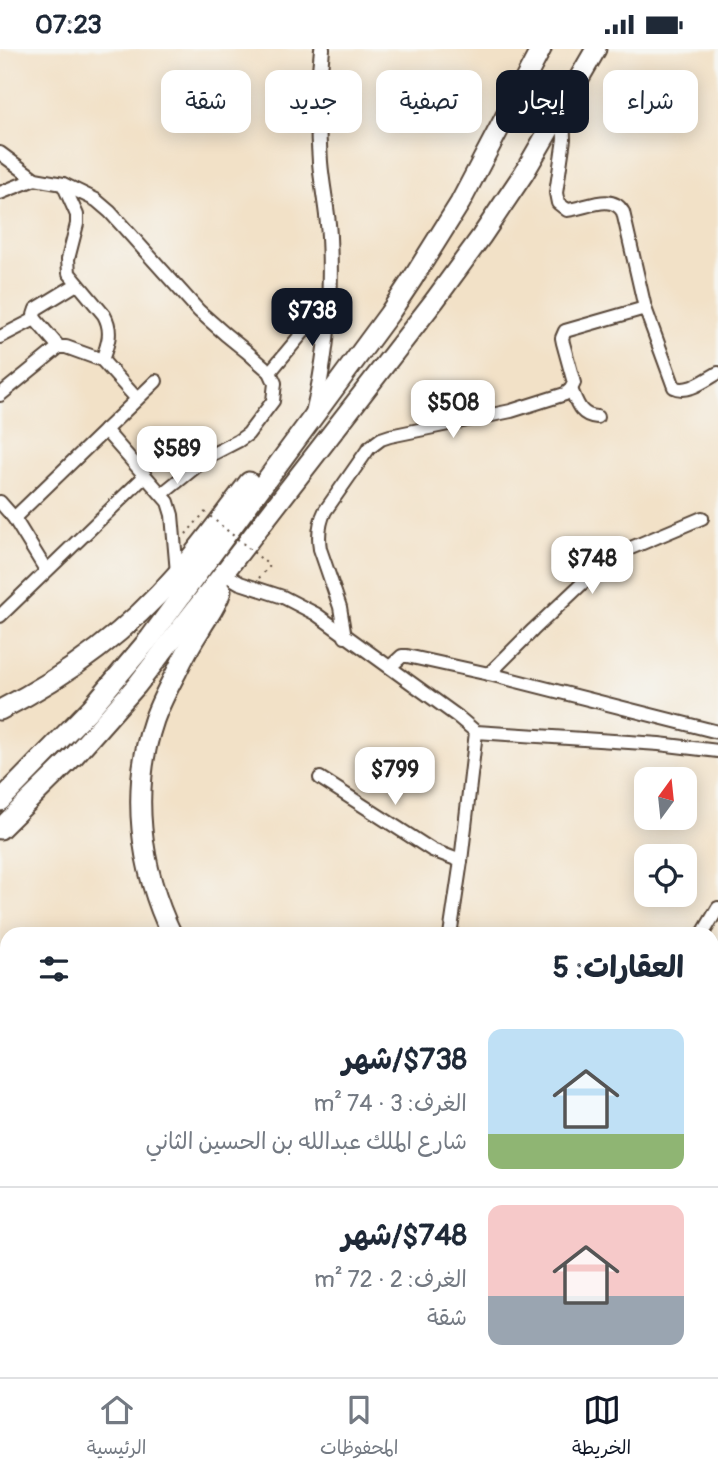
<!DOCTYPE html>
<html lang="ar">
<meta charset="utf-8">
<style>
body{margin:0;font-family:Pangolin,"Playpen Sans Arabic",sans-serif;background:#f6f6f7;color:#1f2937;direction:rtl;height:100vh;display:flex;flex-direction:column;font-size:26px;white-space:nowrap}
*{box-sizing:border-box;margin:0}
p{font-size:23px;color:#747a83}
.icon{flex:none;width:38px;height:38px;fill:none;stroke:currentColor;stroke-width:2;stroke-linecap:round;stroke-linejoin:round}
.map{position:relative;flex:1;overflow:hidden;direction:ltr}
.side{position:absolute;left:0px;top:878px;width:719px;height:450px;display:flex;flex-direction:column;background:#fff;border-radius:21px 21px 0 0;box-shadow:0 4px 18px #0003;direction:rtl}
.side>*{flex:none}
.top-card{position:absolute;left:21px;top:21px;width:677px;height:63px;direction:rtl;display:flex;gap:14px}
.needle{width:46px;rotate:15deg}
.tools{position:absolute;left:634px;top:718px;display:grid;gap:14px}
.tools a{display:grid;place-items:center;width:63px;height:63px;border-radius:14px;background:#fff;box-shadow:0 4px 18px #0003;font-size:35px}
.price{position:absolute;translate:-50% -60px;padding:0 16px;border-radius:14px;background:#fff;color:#222;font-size:23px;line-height:46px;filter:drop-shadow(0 2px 4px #0008)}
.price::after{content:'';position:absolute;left:50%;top:42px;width:21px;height:16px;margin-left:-10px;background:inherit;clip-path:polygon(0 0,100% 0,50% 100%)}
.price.current{background:#111827;color:#fff}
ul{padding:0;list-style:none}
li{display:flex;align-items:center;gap:21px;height:175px;padding:0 35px}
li+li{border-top:2px solid #e0e1e3}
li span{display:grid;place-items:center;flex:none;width:196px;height:140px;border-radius:14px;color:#555}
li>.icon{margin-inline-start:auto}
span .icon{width:84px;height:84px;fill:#fffc;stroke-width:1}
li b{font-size:30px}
h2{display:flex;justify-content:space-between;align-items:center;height:84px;padding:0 35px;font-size:30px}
.chip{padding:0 24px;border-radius:14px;background:#fff;box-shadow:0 4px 18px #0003;font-size:24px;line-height:63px}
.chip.current{background:#111827;color:#fff}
.status{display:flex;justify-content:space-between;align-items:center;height:49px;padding:0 35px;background:#fff;direction:ltr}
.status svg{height:19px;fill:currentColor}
.dock{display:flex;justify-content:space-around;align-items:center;height:98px;border-top:2px solid #e0e1e3;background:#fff;font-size:19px;color:#747a83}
.dock a{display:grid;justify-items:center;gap:4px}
.dock .current{color:#111827}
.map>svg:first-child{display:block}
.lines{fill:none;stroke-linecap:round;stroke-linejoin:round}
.minor-casing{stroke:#564537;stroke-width:16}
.tertiary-casing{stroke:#564537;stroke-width:18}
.trunk-casing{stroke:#564537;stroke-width:23}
.path{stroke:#564537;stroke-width:2;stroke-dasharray:2 5;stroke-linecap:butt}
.minor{stroke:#fff;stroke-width:12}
.tertiary{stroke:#fff;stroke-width:14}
.trunk{stroke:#fff;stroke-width:19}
.path-bridge{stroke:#564537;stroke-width:2;stroke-dasharray:2 5;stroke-linecap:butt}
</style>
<div class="status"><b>07:23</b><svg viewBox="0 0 49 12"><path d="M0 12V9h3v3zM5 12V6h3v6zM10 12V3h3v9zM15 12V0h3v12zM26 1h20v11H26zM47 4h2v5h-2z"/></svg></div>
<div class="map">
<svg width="718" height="1328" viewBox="0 0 718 1328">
<rect width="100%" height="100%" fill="#f6f6f2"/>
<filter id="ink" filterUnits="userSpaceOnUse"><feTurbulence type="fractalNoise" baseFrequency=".0143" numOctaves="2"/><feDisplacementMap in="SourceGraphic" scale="14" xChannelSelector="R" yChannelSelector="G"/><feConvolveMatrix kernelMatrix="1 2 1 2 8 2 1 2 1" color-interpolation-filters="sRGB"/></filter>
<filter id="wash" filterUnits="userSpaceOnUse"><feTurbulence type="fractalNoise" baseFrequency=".00686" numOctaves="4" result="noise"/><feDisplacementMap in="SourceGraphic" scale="28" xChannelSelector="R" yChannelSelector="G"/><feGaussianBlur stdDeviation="1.57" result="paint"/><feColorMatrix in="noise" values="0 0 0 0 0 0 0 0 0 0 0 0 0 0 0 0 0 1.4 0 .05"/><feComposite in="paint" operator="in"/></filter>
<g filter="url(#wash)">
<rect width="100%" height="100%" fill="#f2e1c7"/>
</g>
<g filter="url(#ink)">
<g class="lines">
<defs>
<g id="minor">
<path d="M563,61L564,90L556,144L558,154L567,161C585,160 611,143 623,163L645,259L674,338C688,345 705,331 718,324"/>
<polyline points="0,104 35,130 63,135 96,151 110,163 199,262 225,285 246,302 270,323 275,334 273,352 248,385 238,392 209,407 162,445"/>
<path d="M63,135L77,166V175L68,210L69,224L104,266C113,282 108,295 102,311"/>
<polyline points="0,144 35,130"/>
<polyline points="0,288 35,270"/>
<polyline points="59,298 35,270 34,266 36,260 77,235"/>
<polyline points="270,323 329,252"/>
<path d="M571,340C577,354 580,367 597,368"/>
<polyline points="0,346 59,298 66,298 102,311 137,350"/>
<polyline points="105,381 168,453 172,466 177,524"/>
<polyline points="0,453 14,469 46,521"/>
<polyline points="14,469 156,332"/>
<polyline points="702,469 626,501 607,511 533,581 489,625 718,683"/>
<polyline points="223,524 240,534 283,548 316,565 457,667 476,683 659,695 718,702"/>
<polyline points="0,567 145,427"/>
<path d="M345,588L340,558L320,500C318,487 319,474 325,462L369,399L381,390L390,387L511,362L565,345L571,340L574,334L563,294L562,289L565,282L645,259"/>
<polyline points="390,618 402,607 407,607 489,625"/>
<polyline points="320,729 432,801 461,812"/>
<polyline points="450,886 461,812 476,683"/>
<polyline points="702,886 718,859"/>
</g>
<path id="tertiary" d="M313,364C327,307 332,246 329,188C328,163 322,138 320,113C317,75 318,38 322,0"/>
<g id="trunk">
<path d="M0,661C67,627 128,582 177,525C202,496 225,464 249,433"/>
<polyline points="0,752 91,659 150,589 389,265 413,229 460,154 541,0"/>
<polyline points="0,780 74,707 137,636 435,251 481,188 524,124 596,0"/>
<path d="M172,886C140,820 130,741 154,671C160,654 169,637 177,622C184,607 192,593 201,579C208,567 217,556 221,542"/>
<polyline points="712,986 718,984"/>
<polyline points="712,1005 718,1003"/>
<polyline points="0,1016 7,1017"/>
<polyline points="0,1100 7,1101"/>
<polyline points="0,1127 7,1127"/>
</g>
</defs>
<use href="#minor" class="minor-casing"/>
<use href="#tertiary" class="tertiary-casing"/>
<use href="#trunk" class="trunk-casing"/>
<g class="path">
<polyline points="186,485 205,463"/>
<polyline points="259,529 270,517"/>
</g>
<use href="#minor" class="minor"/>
<use href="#tertiary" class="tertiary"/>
<use href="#trunk" class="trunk"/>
<polyline class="path-bridge" points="205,463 270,517"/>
</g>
</g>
</svg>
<div class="tools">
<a><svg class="needle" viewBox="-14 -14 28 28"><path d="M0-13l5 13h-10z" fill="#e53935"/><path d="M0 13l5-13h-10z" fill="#747a83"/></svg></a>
<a><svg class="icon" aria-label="locate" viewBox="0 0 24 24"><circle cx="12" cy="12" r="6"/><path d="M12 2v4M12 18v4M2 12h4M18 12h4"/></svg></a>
</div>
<b class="price current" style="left:312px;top:299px">$738</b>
<b class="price" style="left:453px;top:391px">$508</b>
<b class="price" style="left:177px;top:437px">$589</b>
<b class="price" style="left:592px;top:547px">$748</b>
<b class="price" style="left:395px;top:758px">$799</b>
<div class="top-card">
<a class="chip">شراء</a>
<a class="chip current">إيجار</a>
<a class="chip">تصفية</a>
<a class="chip">جديد</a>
<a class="chip">شقة</a>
</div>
<section class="side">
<h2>العقارات: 5<svg class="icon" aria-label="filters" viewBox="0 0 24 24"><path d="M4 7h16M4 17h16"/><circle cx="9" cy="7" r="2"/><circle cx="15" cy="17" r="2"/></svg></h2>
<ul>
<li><span style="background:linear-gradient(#bfe0f5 75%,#8fb573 0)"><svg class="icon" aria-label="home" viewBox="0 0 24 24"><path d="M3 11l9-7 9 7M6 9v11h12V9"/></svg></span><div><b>$738/شهر</b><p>الغرف: 3 · 74 m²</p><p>شارع الملك عبدالله بن الحسين الثاني</p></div></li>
<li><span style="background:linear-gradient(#f6c9c9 65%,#9aa5b1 0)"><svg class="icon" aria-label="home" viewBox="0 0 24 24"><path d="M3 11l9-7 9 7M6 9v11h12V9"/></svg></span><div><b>$748/شهر</b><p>الغرف: 2 · 72 m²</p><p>شقة</p></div></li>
</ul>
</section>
</div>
<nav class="dock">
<a class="current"><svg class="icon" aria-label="map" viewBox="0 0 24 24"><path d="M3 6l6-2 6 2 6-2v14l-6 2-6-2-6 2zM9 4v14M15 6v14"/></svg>الخريطة</a>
<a><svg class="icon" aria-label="saved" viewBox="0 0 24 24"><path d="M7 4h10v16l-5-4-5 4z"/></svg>المحفوظات</a>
<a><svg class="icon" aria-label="home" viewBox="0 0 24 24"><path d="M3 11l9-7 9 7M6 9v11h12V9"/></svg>الرئيسية</a>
</nav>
